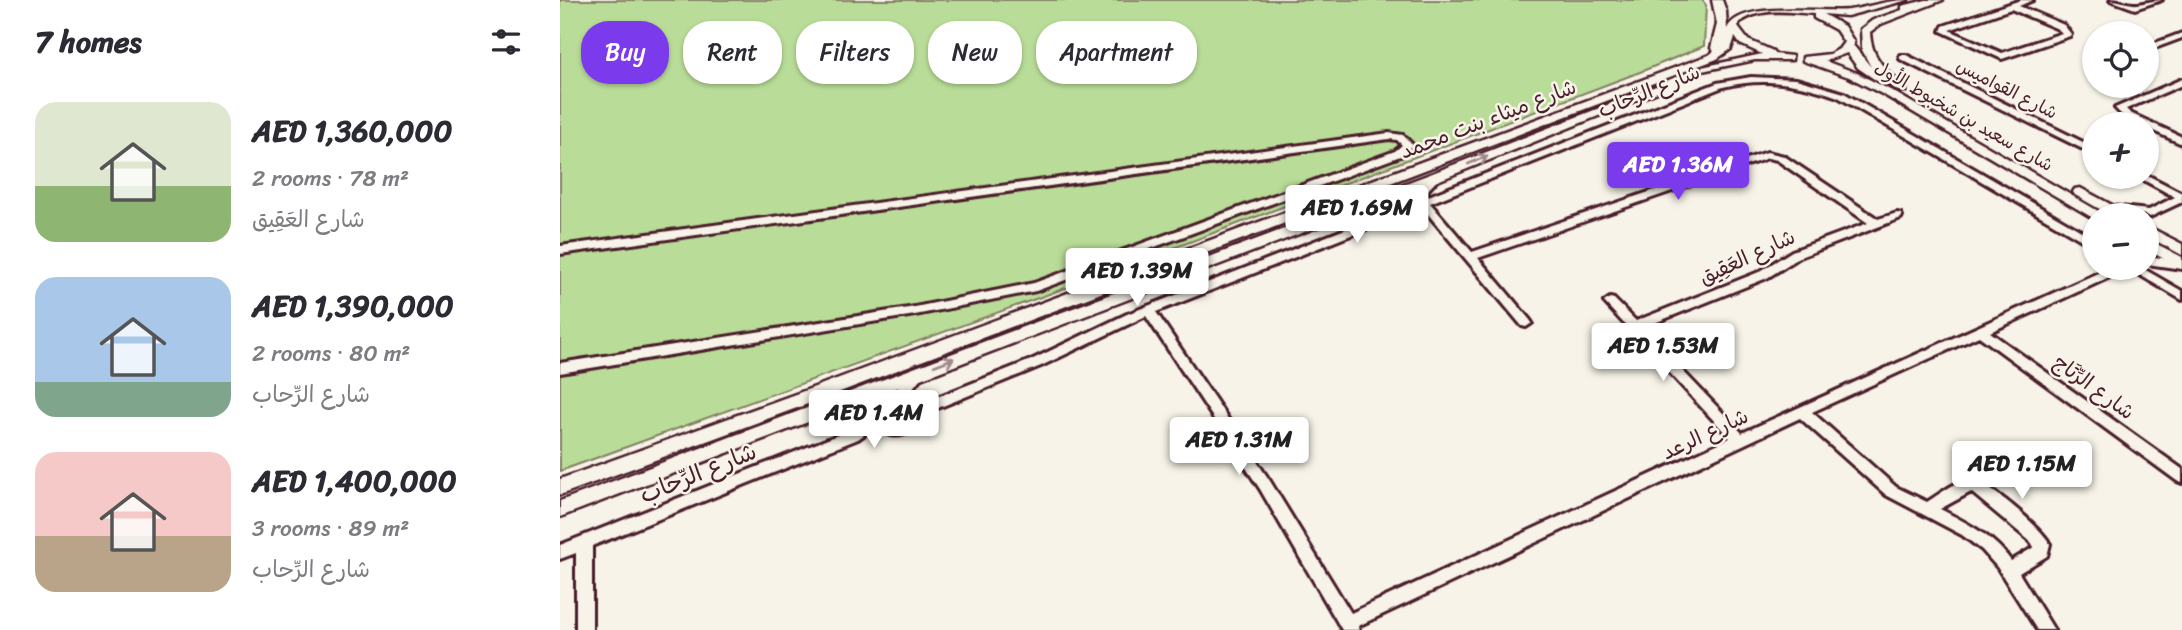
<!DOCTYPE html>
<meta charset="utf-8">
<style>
body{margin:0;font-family:Sriracha,"Playpen Sans Arabic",sans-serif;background:#f7f7f7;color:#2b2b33;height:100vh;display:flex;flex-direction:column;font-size:26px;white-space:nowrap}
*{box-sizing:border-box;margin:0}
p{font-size:23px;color:#7c7c81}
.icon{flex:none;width:38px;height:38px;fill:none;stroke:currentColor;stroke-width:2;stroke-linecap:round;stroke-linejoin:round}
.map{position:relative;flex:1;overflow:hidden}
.side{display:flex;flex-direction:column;background:#fff;width:560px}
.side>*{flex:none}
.guide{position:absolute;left:21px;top:21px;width:665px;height:63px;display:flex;gap:14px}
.fabs{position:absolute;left:1522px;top:21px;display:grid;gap:14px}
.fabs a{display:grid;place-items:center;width:77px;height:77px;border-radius:50%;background:#fff;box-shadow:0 2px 5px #0004;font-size:35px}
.price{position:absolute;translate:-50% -60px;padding:0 16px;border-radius:7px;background:#fff;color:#222;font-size:23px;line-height:46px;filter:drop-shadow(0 2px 4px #0008)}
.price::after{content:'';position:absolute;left:50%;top:42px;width:21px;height:16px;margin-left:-10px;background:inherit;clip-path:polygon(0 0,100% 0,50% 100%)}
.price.active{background:#7c3aed;color:#fff}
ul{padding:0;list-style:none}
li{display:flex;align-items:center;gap:21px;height:175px;padding:0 35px}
li span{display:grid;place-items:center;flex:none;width:196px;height:140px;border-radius:21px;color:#555}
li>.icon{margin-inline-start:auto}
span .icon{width:84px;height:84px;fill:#fffc;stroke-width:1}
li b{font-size:30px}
h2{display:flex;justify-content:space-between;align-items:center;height:84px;padding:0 35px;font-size:30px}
.pill{padding:0 24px;border-radius:28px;background:#fff;box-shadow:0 2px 5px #0004;font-size:24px;line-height:63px}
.pill.active{background:#7c3aed;color:#fff}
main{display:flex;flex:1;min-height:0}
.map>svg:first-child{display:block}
.green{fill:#b9dd98;stroke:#827e62;stroke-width:2}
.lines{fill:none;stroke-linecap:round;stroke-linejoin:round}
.minor-casing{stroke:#4a1f2b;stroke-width:6}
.major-casing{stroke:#4a1f2b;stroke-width:5}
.minor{fill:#f7f3e8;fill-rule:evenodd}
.major{fill:#f7f3e8;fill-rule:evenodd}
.oneway{stroke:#a0898a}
.labels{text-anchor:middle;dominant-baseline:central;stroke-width:5;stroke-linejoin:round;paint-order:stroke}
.far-street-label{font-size:18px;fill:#4a1f2b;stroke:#f7f3e8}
.street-label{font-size:21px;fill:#4a1f2b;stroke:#f7f3e8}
.near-street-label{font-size:24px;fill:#4a1f2b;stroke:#f7f3e8}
</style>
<main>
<section class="side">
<h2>7 homes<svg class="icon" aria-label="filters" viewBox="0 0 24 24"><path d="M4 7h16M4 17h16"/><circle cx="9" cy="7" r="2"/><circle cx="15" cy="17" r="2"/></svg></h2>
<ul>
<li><span style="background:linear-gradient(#dfe7d0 60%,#8fb573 0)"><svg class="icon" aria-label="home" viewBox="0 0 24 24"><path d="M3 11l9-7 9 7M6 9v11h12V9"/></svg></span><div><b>AED 1,360,000</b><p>2 rooms · 78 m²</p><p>شارع العَقِيق</p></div></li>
<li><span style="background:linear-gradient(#a9c7e8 75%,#7fa58c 0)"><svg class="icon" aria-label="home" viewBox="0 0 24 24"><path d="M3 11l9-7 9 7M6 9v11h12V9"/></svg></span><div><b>AED 1,390,000</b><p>2 rooms · 80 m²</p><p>شارع الرِّحاب</p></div></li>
<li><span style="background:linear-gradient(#f6c9c9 60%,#b9a48a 0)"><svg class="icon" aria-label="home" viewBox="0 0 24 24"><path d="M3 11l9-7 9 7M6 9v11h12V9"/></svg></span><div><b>AED 1,400,000</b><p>3 rooms · 89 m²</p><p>شارع الرِّحاب</p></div></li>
</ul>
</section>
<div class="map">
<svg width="1622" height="630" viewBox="0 0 1622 630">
<rect width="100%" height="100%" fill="#f7f3e8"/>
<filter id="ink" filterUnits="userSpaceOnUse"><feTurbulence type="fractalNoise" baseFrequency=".0143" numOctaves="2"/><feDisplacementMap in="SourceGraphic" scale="14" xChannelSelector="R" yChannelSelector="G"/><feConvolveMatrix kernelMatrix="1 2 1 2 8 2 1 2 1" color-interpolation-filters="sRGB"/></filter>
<g filter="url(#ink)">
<polygon class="green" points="0,0 1142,0 1146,5 1144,46 1080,72 558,269 0,471"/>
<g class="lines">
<defs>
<g id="minor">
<path d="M1461,0H1473L1459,6L1504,25L1511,34L1510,36L1442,59L1381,31L1383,26ZM1451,9L1498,29L1502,33L1442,53L1389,30Z"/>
<path d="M1550,0C1559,0 1565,3 1573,4C1580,5 1593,0 1602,0L1575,9Z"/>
<polygon points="1622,33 1622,38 1587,51 1587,46"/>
<polygon points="1340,55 1346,55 1535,148 1535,155 1340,59"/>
<path d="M1191,77L1236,79L1284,93L1535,239V248L1278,97C1240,83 1203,77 1163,87L870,203L912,252L1207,152L1224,156L1318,219L1337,213L1341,214L1342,216L1341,218L1240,257L1207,278L1082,328L1182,433L1549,268H1565L1563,271L1430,332L1622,469V483L1617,481L1419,336L1252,412L1336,487L1367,502C1379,495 1396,480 1410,480C1426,480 1483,529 1490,544L1487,556L1459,573L1494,630H1477L1437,567L1422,550L1402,535L1326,495L1240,418L798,626L799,630H782L700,489L586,316L481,366L378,408L353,412L354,423L345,434C334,437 324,436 318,425L298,439L32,546V630H16V553L0,559V545L288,431L314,414L306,407L283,403L281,399L283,395C296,392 312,397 322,405L335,400C335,387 350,365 364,368L366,371L349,393V402L372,399L471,360L567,314L857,201L850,197L824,199L820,198L819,196L820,194L851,191L856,192L871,175H879L880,177L867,191L866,197L1157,83ZM1208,158L1217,160L1308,223L1232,251L1199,272L1076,321L1054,299L1050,298L1044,302L1170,438L791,613L710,481L596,312L862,207L962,326L966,327L972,323L970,320L918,258ZM336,410L340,414L341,420L337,425H334L330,422L329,416L333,411ZM1411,492L1471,542L1474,547L1451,561C1434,536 1407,523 1380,509Z"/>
<path d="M1622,79V85L1566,109L1570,113L1622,137V144L1587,128V124C1574,124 1564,118 1555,108Z"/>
<polygon points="829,133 843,135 853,145 843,155 476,291 355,315 0,373 0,363 355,307 474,283 835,151 842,145 837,140 829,139 0,254 0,246"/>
<polygon points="1587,175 1622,193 1622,202 1590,217 1587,215 1546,211 1545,209 1546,207 1550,206 1589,210 1615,197 1578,177 1587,177"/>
<polygon points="1587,256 1622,261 1622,269 1587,264"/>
<polygon points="1568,268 1582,268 1622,291 1622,300"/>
</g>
<g id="major">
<path d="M1152,0H1162L1166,11L1167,29C1180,0 1257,13 1289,10C1309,7 1327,0 1348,0L1287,16L1263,14L1284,26L1294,42L1293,45L1311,67L1302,50L1301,29L1313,20L1342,10V6L1366,0H1383L1321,24L1310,32C1311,58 1326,71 1346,87V91H1338L1325,81H1317L1298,68L1287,53L1265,61L1297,73L1332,91L1545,215H1535L1533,218L1324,95L1289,77L1243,61V57L1270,54L1279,49L1284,42L1276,30L1254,18V14C1228,12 1202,7 1180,22L1178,27L1188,40L1213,51L1214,54L1232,56V60H1195L1142,71V67L1202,54L1180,44L1175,37L1171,49L1157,59L264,398L0,495V479L252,388L1149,55L1154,51L1151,48L1157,24Z"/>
<polygon points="1096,86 1100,87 1100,91 880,180 0,517 0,501 870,174"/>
<polygon points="1520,188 1565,212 1567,215 1550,215 1515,195 1513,192 1515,189"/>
<polygon points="1587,226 1622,244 1622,255 1587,236"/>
<polygon points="1587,239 1622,257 1622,268 1587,250"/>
</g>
</defs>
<use href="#minor" class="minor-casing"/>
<use href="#major" class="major-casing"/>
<use href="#minor" class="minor"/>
<use href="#major" class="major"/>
</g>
<defs><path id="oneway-shaft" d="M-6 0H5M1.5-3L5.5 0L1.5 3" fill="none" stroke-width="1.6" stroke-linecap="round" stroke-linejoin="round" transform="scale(1.75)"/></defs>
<g class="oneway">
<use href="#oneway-shaft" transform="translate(918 160) rotate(-22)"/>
<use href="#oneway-shaft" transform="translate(384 362) rotate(-21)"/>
</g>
</g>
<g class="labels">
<g class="far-street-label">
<text transform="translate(1447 89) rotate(27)">شارع القواميس</text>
<text transform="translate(1404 116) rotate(30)">شارع سعيد بن شخبوط الأول</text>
</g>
<g class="street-label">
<text transform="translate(1089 91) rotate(-22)">شارع الرِّحاب</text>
<text transform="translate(928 119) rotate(-21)">شارع ميثاء بنت محمد</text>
<text transform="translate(1187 257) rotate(-25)">شارع العَقِيق</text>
<text transform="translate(1534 387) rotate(36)">شارع الرِّتَاج</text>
<text transform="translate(1145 434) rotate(-25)">شارع الرعد</text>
</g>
<g class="near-street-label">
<text transform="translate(138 473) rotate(-22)">شارع الرِّحاب</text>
</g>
</g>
</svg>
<div class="fabs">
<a><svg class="icon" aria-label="locate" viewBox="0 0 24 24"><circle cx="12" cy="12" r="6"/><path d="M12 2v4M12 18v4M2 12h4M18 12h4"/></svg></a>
<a>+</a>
<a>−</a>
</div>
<b class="price active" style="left:1118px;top:202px">AED 1.36M</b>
<b class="price" style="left:797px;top:245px">AED 1.69M</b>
<b class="price" style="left:577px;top:308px">AED 1.39M</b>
<b class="price" style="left:1103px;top:383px">AED 1.53M</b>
<b class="price" style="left:314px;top:450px">AED 1.4M</b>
<b class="price" style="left:679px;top:477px">AED 1.31M</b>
<b class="price" style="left:1462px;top:501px">AED 1.15M</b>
<div class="guide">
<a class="pill active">Buy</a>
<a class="pill">Rent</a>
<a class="pill">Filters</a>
<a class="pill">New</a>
<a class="pill">Apartment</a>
</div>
</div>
</main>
